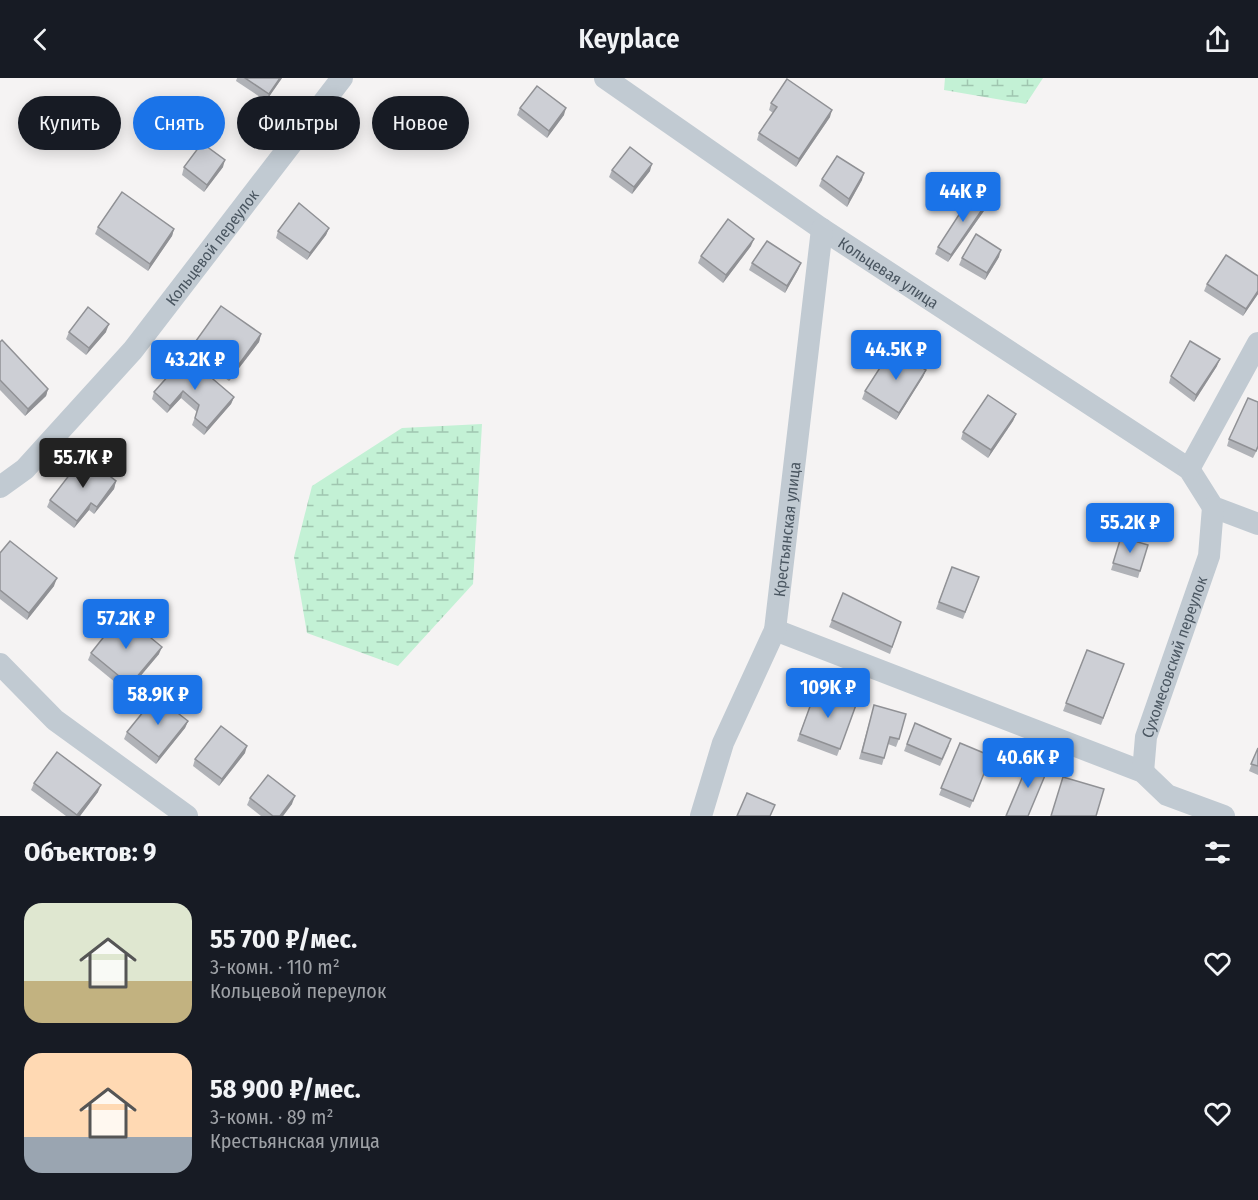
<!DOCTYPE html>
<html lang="ru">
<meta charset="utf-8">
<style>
body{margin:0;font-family:"Fira Sans Condensed",sans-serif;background:#242831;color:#f1f3f6;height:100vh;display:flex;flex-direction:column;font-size:22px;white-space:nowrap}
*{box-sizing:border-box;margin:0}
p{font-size:20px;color:#9ea1a6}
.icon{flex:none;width:33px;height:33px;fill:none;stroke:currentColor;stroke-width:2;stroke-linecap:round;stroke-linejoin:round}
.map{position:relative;height:738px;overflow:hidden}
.panel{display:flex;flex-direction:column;background:#171b24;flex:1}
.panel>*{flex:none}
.top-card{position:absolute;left:18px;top:18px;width:600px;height:54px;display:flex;gap:12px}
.price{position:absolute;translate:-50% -51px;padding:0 14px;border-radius:6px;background:#1a73e8;color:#fff;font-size:20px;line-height:39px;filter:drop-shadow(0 2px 3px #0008)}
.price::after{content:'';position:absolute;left:50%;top:36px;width:18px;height:14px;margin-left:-9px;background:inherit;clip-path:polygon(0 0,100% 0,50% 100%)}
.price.current{background:#222;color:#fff}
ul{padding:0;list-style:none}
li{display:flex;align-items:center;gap:18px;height:150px;padding:0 24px}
li span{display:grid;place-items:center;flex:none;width:168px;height:120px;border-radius:18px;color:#555}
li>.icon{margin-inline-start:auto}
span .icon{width:72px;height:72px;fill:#fffc;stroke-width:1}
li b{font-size:26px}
h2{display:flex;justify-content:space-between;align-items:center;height:72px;padding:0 24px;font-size:26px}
.tag{padding:0 21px;border-radius:27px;background:#171b24;box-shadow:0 3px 15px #0003;font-size:21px;line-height:54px}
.tag.current{background:#1a73e8;color:#fff}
header{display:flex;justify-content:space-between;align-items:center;height:78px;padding:0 24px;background:#171b24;font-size:27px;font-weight:600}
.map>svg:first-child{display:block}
.wetland{fill:url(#wetland-marsh)}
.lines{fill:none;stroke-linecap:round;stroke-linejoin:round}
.street{stroke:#c1cad2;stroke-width:22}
.wall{fill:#b0b2b7}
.shaded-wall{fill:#909195}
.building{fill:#cdcfd5;stroke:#909195;stroke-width:1.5}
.labels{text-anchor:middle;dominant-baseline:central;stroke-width:4.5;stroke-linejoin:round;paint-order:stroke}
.street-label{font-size:16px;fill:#4a5661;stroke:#fff}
</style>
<header><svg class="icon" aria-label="back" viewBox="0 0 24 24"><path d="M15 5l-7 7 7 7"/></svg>Keyplace<svg class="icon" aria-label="share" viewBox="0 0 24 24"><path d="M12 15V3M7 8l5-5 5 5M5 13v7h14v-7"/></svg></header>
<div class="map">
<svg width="1258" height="738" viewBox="0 0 1258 738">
<defs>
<pattern id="wetland-marsh" width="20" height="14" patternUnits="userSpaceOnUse" patternTransform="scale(1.5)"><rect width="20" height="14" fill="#c3f1d5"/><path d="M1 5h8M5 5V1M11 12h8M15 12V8" fill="none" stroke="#a0c6b0"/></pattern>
</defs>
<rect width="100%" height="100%" fill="#f5f3f3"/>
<g class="wetland">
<polygon points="945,0 1043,0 1026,26 944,12"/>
<polygon points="482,346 473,506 398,588 307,555 294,479 312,408 402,350"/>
</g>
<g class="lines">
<g class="street">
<path id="s1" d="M605,0L822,151L1189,391L1213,429L1258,446"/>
<polyline points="1189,391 1258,265"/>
<path id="s2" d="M0,409L25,391L133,272L342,0"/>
<polyline points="775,552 1143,694 1167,717 1224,738"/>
<polyline points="0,586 55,642 187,738"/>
<path id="s3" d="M1143,694L1146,659L1209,478L1213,429"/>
<path id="s4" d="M701,738L723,665L775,552L822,151"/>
</g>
</g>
<g class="wall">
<polygon points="237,0 282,0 266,23 236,3"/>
<polygon points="771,25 830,39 796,89 757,62 759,55 773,35 769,32"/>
<polygon points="520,30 564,37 547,60 517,37"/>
<polygon points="184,89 223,89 204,114 182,97"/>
<polygon points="612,92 650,93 632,116 609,99"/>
<polygon points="822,101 862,102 847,129 819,108"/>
<polygon points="988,123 986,130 948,184 935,176 938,169"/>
<polygon points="98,149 174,151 172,158 148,193 95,156"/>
<polygon points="329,150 326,157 307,182 276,160 278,153"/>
<polygon points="751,168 723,205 698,185 701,178"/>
<polygon points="999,179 985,202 959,187 962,180"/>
<polygon points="752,185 801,185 798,192 785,215 749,192"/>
<polygon points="1258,198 1258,216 1243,238 1204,213 1207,206"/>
<polygon points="69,254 106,254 86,277 66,261"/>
<polygon points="261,256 259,264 229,303 190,274 193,267"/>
<polygon points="0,264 48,311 46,318 25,338 0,312"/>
<polygon points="186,278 234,319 231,326 204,357 192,347 197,334 181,320 167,335 152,321 154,314"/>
<polygon points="1217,288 1194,324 1169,305 1171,298"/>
<polygon points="926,292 923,299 896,342 862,321 865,313"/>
<polygon points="1258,324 1258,370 1253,380 1227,368 1229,361"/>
<polygon points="1016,336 1013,343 988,380 961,361 963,354"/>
<polygon points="116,403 114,411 94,436 89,432 74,450 47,429 50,422"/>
<polygon points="1119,467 1140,493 1138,500 1111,492"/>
<polygon points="0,475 54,508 27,542 0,521"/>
<polygon points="952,489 979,499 963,541 936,531"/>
<polygon points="832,542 901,544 890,576 829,549"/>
<polygon points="1087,572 1124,586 1101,647 1063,633"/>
<polygon points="91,575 159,576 127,614 88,582"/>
<polygon points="816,612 856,627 837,678 797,663"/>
<polygon points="874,627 899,661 896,669 888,666 882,687 859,681"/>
<polygon points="188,643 185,650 156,686 124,661 127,654"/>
<polygon points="915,645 949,668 940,688 904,673"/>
<polygon points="960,665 991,678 970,730 939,717"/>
<polygon points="1258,670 1258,697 1249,693"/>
<polygon points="245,675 219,708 193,688 195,681"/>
<polygon points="34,705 98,714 80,738 66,738 31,712"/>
<polygon points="250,720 292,726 283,738 261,738 247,727"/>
</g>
<g class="shaded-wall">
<polygon points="280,0 282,0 266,23 269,16"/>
<polygon points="566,30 564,37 547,60 549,53"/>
<polygon points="832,32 830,39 796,89 799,81"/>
<polygon points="225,82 223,89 204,114 207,107"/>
<polygon points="652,86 650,93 632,116 634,109"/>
<polygon points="864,95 862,102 847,129 849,121"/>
<polygon points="988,123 986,130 948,184 951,177"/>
<polygon points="329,150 326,157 307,182 310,175"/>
<polygon points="174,151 172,158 148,193 150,186"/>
<polygon points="754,161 751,168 723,205 726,197"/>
<polygon points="1001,172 999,179 985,202 987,195"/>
<polygon points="801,185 798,192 785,215 787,208"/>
<polygon points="1258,213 1258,216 1243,238 1246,231"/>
<polygon points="109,246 106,254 86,277 89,270"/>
<polygon points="261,256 259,264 229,303 232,296"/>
<polygon points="1220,281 1217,288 1194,324 1196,317"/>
<polygon points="926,292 923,299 896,342 899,335"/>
<polygon points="48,311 46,318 25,338 28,331"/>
<polygon points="183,313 181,320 167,335 170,328"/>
<polygon points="234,319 231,326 204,357 207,350"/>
<polygon points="1016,336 1013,343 988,380 991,372"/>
<polygon points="116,403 114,411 94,436 97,429"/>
<polygon points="91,425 89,432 74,450 77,443"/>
<polygon points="57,500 54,508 27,542 29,535"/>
<polygon points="162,569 159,576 127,614 130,607"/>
<polygon points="188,643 185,650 156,686 159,679"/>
<polygon points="247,668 245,675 219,708 222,701"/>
<polygon points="101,707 98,714 80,738 77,738"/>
<polygon points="295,718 292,726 283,738 280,738"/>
</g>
<g class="building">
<polygon points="245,0 280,0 269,16"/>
<polygon points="787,1 832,32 799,81 759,55 777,29 771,25"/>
<polygon points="537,8 566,30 549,53 520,30"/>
<polygon points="202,65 225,82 207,107 184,89"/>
<polygon points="630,69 652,86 634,109 612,92"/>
<polygon points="837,78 864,95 849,121 822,101"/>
<polygon points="975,112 988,123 951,177 938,169"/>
<polygon points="122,114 174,151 150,186 98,149"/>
<polygon points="299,125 329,150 310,175 278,153"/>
<polygon points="728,141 754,161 726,197 701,178"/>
<polygon points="976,156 1001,172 987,195 962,180"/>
<polygon points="767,163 801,185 787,208 752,185"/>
<polygon points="1226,177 1258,198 1258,213 1246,231 1207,206"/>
<polygon points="221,228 261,256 232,296 193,267"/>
<polygon points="88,229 109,246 89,270 69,254"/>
<polygon points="2,262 48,311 28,331 0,302 0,264"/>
<polygon points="1190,263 1220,281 1196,317 1171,298"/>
<polygon points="892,271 926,292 899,335 865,313"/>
<polygon points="186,278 234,319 207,350 195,340 199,327 183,313 170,328 154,314"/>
<polygon points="988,317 1016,336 991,372 963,354"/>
<polygon points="1248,320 1258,324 1258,368 1256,373 1229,361"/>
<polygon points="84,378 116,403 97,429 91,425 77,443 50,422"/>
<polygon points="1121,459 1148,467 1140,493 1113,485"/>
<polygon points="10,463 57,500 29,535 0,512 0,475"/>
<polygon points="952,489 979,499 965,534 939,524"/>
<polygon points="843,515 901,544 892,569 832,542"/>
<polygon points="122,536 162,569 130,607 91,575"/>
<polygon points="1087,572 1124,586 1103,640 1066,625"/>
<polygon points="816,612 856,627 840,671 800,656"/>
<polygon points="156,618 188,643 159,679 127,654"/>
<polygon points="874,627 906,636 899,661 890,659 884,680 862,674"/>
<polygon points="915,645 951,661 942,681 907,666"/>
<polygon points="221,648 247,668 222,701 195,681"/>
<polygon points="960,665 991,678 973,723 941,710"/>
<polygon points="1258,670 1258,688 1251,686"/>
<polygon points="57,674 101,707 77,737 34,705"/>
<polygon points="1030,681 1049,688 1028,738 1006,738"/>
<polygon points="268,697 295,718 280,738 273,738 250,720"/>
<polygon points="1063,699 1104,711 1096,738 1051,738"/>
<polygon points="747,715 775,727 770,738 737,738"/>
</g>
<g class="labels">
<g class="street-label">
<text stroke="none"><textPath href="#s2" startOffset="321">Кольцевой переулок</textPath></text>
<text stroke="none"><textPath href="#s1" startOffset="344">Кольцевая улица</textPath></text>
<text stroke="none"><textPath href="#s4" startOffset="302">Крестьянская улица</textPath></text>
<text stroke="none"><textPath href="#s3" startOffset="120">Сухомесовский переулок</textPath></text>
</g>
</g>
</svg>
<b class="price" style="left:963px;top:145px">44K ₽</b>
<b class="price" style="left:896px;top:303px">44.5K ₽</b>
<b class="price" style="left:195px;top:313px">43.2K ₽</b>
<b class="price current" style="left:83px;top:411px">55.7K ₽</b>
<b class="price" style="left:1130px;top:476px">55.2K ₽</b>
<b class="price" style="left:126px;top:572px">57.2K ₽</b>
<b class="price" style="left:828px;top:641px">109K ₽</b>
<b class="price" style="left:158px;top:648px">58.9K ₽</b>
<b class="price" style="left:1028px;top:711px">40.6K ₽</b>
<div class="top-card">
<a class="tag">Купить</a>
<a class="tag current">Снять</a>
<a class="tag">Фильтры</a>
<a class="tag">Новое</a>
</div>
</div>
<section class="panel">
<h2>Объектов: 9<svg class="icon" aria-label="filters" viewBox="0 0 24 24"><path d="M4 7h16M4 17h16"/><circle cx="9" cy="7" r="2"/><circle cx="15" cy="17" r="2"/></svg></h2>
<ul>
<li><span style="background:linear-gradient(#dfe7d0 65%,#c2b280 0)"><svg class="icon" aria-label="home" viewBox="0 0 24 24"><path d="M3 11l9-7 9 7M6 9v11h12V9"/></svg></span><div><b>55 700 ₽/мес.</b><p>3-комн. · 110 m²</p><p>Кольцевой переулок</p></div><svg class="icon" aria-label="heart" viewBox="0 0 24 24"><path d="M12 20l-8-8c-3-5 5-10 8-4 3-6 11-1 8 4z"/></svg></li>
<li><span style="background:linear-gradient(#ffd9b3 70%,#9aa5b1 0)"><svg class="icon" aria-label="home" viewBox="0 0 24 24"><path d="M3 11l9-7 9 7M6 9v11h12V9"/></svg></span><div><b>58 900 ₽/мес.</b><p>3-комн. · 89 m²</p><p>Крестьянская улица</p></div><svg class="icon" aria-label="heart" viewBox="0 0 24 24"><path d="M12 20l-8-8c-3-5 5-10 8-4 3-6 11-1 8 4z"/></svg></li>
</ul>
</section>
